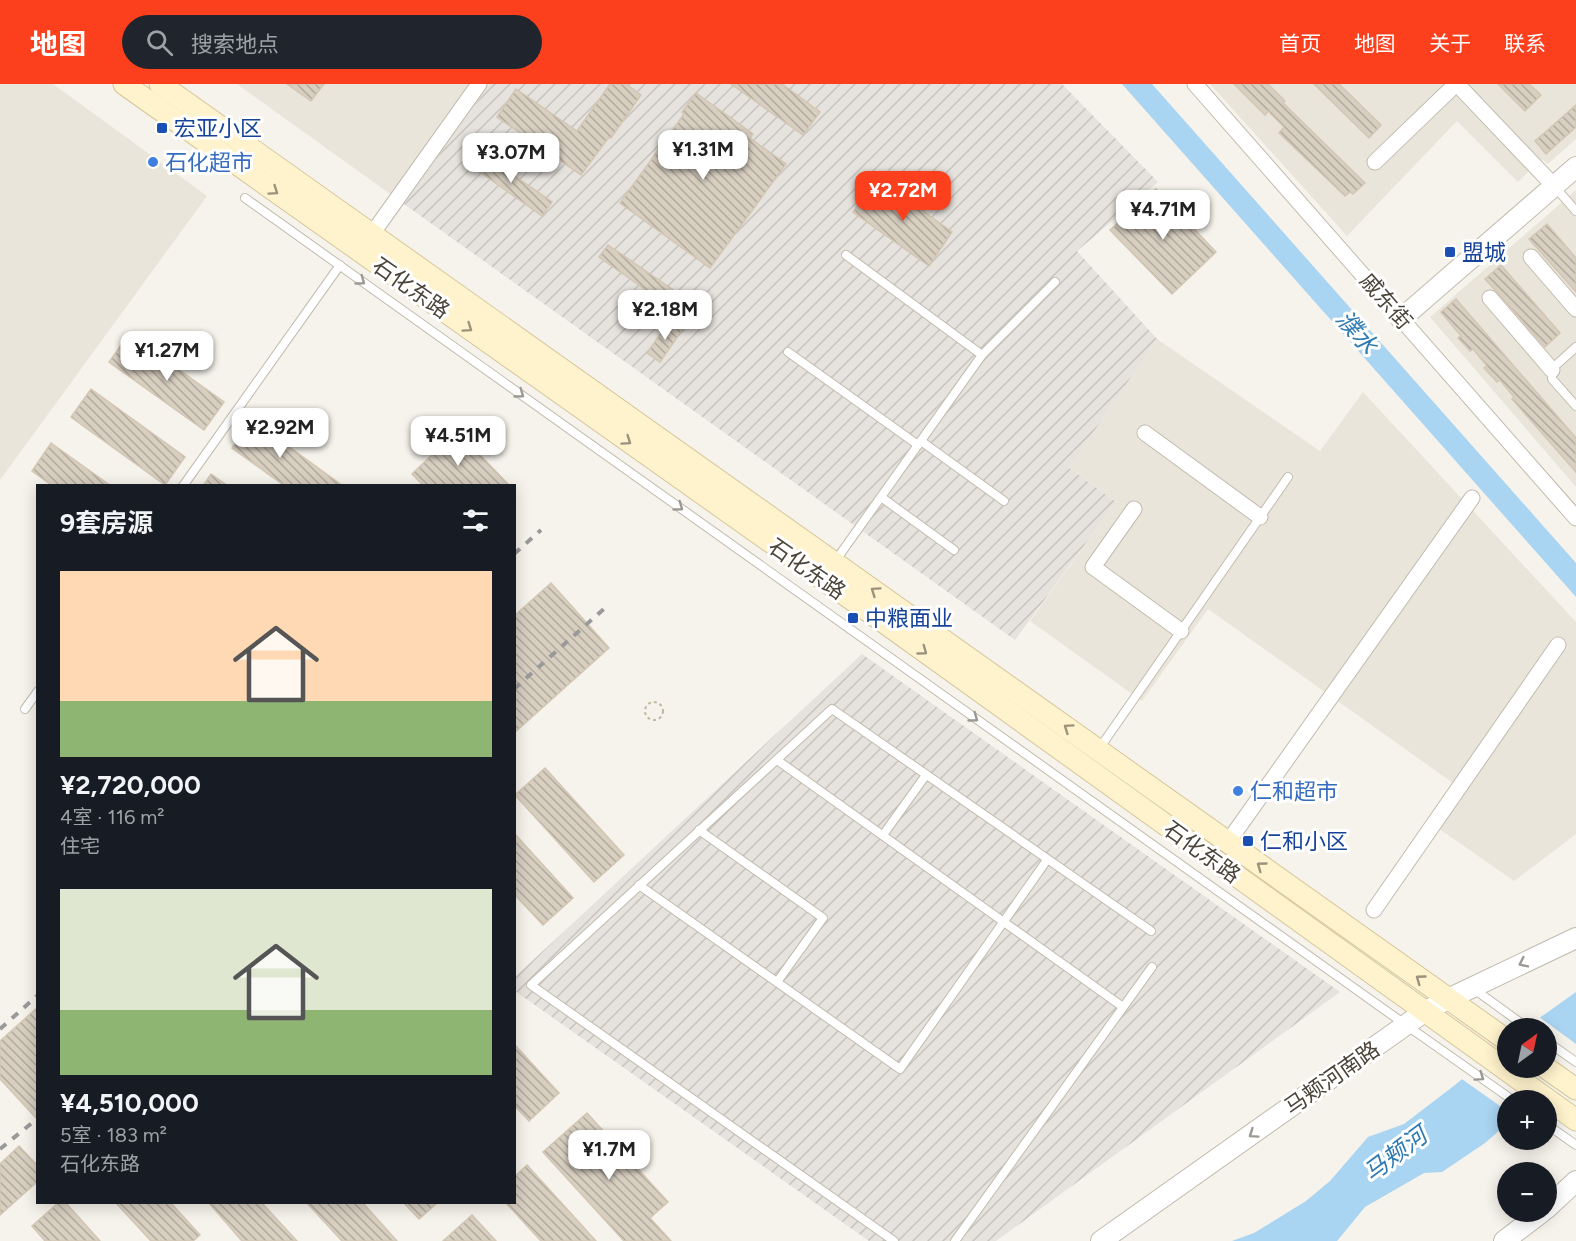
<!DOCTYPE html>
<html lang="zh">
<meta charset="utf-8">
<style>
body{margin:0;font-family:Figtree,"Noto Sans SC",sans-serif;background:#20242c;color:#f1f3f6;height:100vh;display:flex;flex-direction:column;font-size:22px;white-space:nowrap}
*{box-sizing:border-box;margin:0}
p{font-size:20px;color:#9ea1a6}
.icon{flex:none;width:33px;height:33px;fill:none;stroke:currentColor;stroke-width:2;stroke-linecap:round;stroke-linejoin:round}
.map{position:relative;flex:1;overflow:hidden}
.side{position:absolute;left:36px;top:400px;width:480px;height:720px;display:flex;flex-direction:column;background:#171b24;border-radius:0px;box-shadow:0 3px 15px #0003}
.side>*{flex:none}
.needle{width:39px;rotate:33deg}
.controls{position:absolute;left:1497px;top:934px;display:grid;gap:12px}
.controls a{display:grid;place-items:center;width:60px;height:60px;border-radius:50%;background:#171b24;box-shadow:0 3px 15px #0003;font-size:30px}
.price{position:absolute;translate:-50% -51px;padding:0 14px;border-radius:12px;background:#fff;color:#222;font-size:20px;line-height:39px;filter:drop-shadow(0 2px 3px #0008)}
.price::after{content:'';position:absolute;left:50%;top:36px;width:18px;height:14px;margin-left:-9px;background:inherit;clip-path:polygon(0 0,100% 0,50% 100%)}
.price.on{background:#fc3f1d;color:#fff}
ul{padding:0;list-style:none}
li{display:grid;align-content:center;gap:12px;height:318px;padding:0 24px}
li span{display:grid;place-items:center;height:186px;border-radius:0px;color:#555}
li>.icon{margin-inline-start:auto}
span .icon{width:108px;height:108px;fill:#fffc;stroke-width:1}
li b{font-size:26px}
h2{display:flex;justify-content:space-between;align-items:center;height:72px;padding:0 24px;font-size:26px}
header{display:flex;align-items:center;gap:36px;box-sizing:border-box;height:84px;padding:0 30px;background:#fc3f1d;color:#fff}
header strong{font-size:28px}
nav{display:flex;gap:33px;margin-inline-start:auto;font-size:21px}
.search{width:420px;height:54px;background:#20242c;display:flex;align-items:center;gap:15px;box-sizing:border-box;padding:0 21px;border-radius:33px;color:#9ea1a6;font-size:22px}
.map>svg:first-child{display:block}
.residential{fill:#eae5da}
.industrial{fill:url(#industrial-furrows)}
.water{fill:#a9d4f2}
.pier{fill:#f6f3ec}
.building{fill:url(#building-back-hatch);stroke:#d3c7b4;stroke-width:1.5}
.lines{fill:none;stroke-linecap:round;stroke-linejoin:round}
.service-casing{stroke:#c2bbae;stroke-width:10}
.minor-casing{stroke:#c2bbae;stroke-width:17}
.tertiary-casing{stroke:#c2bbae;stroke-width:22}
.secondary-casing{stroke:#d6c79b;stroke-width:23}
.path{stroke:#c4b79f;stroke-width:2;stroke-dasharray:3 3;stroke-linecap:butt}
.service{stroke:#fff;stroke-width:8}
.minor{stroke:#fff;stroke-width:15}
.tertiary{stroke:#fff;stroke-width:20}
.secondary{stroke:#fff3cd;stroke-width:21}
.rail{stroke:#9a9a9a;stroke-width:4;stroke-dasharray:8 8;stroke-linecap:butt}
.oneway{stroke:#9c937c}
.oneway2{stroke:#9c9892}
.transit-dot{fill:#1a4fb4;stroke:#fff;stroke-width:2}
.shop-dot{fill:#3f7fe0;stroke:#fff;stroke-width:2}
.labels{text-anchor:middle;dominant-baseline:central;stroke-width:6;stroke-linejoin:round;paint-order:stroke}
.transit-label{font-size:22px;fill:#164399;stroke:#fff;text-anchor:start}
.shop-label{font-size:22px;fill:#366cbe;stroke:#fff;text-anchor:start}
.street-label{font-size:22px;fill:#4b4439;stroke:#fff}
.water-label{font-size:24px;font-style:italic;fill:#2e7ab2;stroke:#fff}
</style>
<header>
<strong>地图</strong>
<div class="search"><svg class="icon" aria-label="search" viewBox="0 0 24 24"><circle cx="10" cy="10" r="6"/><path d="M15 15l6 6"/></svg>搜索地点</div>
<nav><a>首页</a><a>地图</a><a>关于</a><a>联系</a></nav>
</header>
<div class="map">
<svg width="1576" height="1157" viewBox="0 0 1576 1157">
<defs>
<pattern id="industrial-furrows" width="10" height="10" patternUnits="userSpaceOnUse" patternTransform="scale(1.5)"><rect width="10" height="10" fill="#e6e2dd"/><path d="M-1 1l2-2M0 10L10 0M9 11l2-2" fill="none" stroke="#c7c3be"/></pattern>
<pattern id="building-back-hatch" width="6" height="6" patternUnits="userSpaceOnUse" patternTransform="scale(1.5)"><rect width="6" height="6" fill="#d8cfc1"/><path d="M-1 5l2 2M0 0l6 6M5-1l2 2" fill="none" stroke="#b1aa9e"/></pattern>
</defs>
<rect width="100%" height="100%" fill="#f6f3ec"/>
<g class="residential">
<polygon points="0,0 53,0 207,112 0,396"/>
<polygon points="237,0 490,0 404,120"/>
<polygon points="1210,0 1576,0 1576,55 1548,80 1541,75 1518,98 1457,37 1347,152"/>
<polygon points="1576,106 1576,403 1430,233"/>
<polygon points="1157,255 1320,367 1363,308 1576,538 1576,750 1514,797 1428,737 1453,699 1208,525 1142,617 1030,537 1116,418 1069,384"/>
</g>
<g class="industrial">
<polygon points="490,0 1062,0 1158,98 1077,167 1157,255 1069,384 1116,418 1015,556 404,120"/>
<polygon points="862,570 1340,908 996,1157 869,1157 515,907 515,893"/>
</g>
<g class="water">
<polygon points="1122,0 1152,0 1576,479 1576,513"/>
<polygon points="1576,908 1576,983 1508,1017 1507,1040 1485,1059 1442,1088 1424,1089 1365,1123 1337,1157 1232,1157 1254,1149 1306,1117 1330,1097 1368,1053 1404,1040 1455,1001 1507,957 1508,984 1546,984 1546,945 1524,945"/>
</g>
<polygon class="pier" points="1538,932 1576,960 1576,987 1540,1017 1508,1017 1507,1027 1459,993 1508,954 1508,984 1546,984 1546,945 1521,945 1522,943"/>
<g class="building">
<polygon points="287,0 324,0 311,17"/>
<polygon points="610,0 626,0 641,11 611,54 609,53 581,91 497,33 516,5 577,47"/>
<polygon points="731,0 782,0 820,28 803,51"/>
<polygon points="1234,0 1268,0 1285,17 1283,19 1365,99 1353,110 1350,108 1345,112 1279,49 1284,43 1268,27 1265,31"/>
<polygon points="1314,0 1339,0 1381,41 1369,54"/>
<polygon points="1498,0 1529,0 1541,11 1525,27"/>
<polygon points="696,9 753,50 750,54 786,80 710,184 620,119 684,30 682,28"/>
<polygon points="1576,21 1576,43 1546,70 1535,57"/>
<polygon points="479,67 552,118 542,132 470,81"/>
<polygon points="877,94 952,148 929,182 853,128"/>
<polygon points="1156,105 1216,168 1172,210 1110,146"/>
<polygon points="1547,140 1576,174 1576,208 1529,155"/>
<polygon points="608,161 679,210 670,223 599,173"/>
<polygon points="1501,181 1560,249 1545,263 1497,208 1485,195"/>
<polygon points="1456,215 1576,354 1576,388 1512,315 1514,313 1500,296 1497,298 1484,284 1487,282 1473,265 1470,267 1458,254 1461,252 1441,228"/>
<polygon points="670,236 683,245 660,278 647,269"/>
<polygon points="129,250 224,318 204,346 109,278"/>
<polygon points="91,305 185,373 165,401 71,333"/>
<polygon points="252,336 343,402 285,402 232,364"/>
<polygon points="457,347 510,402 424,402 412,390"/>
<polygon points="51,359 111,402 53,402 32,387"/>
<polygon points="211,390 228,402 203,402"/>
<polygon points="551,499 609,564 514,649 514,532"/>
<polygon points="545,684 624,771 594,798 515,711"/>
<polygon points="514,749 573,814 543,841 514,810"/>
<polygon points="38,923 38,1036 0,995 0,957"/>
<polygon points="514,960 559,1009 529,1037 514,1021"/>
<polygon points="587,1029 668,1118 650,1134 671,1157 624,1157 543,1068"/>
<polygon points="19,1062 38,1082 38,1097 0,1131 0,1080"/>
<polygon points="527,1081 596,1157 541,1157 506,1119 514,1119 514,1093"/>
<polygon points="58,1119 66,1119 100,1157 45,1157 32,1142"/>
<polygon points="116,1119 171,1119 200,1151 193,1157 151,1157"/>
<polygon points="209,1119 262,1119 297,1157 242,1157"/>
<polygon points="307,1119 363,1119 397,1157 342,1157"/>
<polygon points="404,1119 437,1119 419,1135"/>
<polygon points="472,1131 496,1157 443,1157"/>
</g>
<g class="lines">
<defs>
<g id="service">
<polyline points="1555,103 1576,127"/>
<polyline points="245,114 1406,941 1514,1017"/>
<polyline points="846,171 982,271"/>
<polyline points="1576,263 1555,282 1552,286 1552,295 1576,322"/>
<polyline points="788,268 918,361"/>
<polyline points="921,357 1004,417"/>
<polyline points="183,402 340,181"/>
<polyline points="881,413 954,466"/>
<polyline points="836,476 982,271 1055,198"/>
<polyline points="25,625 38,607"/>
<polyline points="1099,665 1288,393"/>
<polyline points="777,676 1123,923"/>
<polyline points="699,746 823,834 777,898"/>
<polyline points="883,751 926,691"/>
<polyline points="639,801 900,985 1047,776"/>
<polyline points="1474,905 1529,945"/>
<polyline points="1546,957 1576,978"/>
<polyline points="1546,1040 1576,1061"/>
<polyline points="894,1157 531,901 832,625 1151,847"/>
<polyline points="955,1157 1152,883"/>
</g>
<g id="minor">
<polyline points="1195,0 1576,434"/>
<polyline points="1457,0 1554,102"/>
<polyline points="1375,78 1456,0"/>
<polyline points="372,150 479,0"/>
<polyline points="1531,173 1576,225"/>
<polyline points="1490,214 1552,286"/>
<polyline points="1145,349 1260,433"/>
<polyline points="1134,425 1093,483 1181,547"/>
<polyline points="1228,758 1472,414"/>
<polyline points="1374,826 1558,561"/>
</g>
<g id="tertiary">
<polyline points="1401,235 1576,83"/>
<polyline points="1546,1125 1576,1097"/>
<polyline points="1101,1157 1424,928 1448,915 1576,854"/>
<polyline points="1504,1157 1542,1128"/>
</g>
<g id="secondary">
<polyline points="124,0 885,539 1576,1036"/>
<polyline points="160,0 1508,957"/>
<polyline points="1546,984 1576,1005"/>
</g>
</defs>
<use href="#service" class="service-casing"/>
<use href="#minor" class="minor-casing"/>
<use href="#tertiary" class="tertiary-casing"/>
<use href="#secondary" class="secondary-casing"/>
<circle class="path" cx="654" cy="627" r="9"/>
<use href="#service" class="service"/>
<use href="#minor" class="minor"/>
<use href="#tertiary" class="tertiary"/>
<use href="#secondary" class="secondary"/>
<g class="rail">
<polyline points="514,470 541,446"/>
<polyline points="514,605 606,523"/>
<polyline points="0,945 38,911"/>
<polyline points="0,1065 38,1034"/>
</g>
</g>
<defs><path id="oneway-chevron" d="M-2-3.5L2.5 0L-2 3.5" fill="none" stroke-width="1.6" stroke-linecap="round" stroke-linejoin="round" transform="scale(1.5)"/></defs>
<g class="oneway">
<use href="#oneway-chevron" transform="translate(274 107) rotate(35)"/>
<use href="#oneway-chevron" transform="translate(468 244) rotate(35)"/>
<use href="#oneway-chevron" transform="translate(627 357) rotate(35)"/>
<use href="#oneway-chevron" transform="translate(875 507) rotate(-145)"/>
<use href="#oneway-chevron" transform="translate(923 567) rotate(36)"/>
<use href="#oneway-chevron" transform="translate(1068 644) rotate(-145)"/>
<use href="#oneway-chevron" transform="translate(1261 782) rotate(-144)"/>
<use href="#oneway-chevron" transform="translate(1420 895) rotate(-144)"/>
</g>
<g class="oneway2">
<use href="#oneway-chevron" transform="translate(361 197) rotate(36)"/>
<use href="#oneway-chevron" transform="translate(520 310) rotate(36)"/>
<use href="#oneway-chevron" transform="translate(679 423) rotate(36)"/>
<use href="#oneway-chevron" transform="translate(974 634) rotate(36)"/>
<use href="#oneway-chevron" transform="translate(1523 879) rotate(154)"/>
<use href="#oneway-chevron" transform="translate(1480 993) rotate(35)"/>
<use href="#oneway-chevron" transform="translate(1253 1050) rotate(145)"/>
</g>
<g class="transit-dot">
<rect x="156" y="38" width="12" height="12" rx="3"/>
<rect x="1444" y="162" width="12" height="12" rx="3"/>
<rect x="847" y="528" width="12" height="12" rx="3"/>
<rect x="1242" y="751" width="12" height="12" rx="3"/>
</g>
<g class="shop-dot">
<circle cx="153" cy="78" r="6"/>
<circle cx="1238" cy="707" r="6"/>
</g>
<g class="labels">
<g class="transit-label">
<text x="174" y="44">宏亚小区</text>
<text x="1462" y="168">盟城</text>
<text x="865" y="534">中粮面业</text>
<text x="1260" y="757">仁和小区</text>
</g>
<g class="shop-label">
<text x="165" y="78">石化超市</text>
<text x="1250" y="707">仁和超市</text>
</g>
<g class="street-label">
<text transform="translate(411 204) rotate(35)">石化东路</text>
<text transform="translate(1386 217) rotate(49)">戚东街</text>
<text transform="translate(807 485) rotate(35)">石化东路</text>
<text transform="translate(1202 768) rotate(36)">石化东路</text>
<text transform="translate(1332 994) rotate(-35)">马颊河南路</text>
</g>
<g class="water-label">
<text transform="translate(1357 248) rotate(49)">濮水</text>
<text transform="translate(1395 1070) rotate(-37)">马颊河</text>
</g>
</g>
</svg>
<div class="controls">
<a><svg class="needle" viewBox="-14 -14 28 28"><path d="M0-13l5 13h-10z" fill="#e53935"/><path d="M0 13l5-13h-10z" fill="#9ea1a6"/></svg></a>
<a>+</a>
<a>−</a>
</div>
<b class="price" style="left:703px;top:97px">¥1.31M</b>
<b class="price" style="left:511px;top:100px">¥3.07M</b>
<b class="price on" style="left:903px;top:138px">¥2.72M</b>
<b class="price" style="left:1163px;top:157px">¥4.71M</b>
<b class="price" style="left:665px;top:257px">¥2.18M</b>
<b class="price" style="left:167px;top:298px">¥1.27M</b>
<b class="price" style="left:280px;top:375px">¥2.92M</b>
<b class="price" style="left:458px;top:383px">¥4.51M</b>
<b class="price" style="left:609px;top:1097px">¥1.7M</b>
<section class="side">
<h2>9套房源<svg class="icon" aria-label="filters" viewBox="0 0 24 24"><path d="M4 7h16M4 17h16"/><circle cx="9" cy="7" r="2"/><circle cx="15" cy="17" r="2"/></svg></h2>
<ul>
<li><span style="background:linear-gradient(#ffd9b3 70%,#8fb573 0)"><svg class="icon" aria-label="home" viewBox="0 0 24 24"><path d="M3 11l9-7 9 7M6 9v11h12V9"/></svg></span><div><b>¥2,720,000</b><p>4室 · 116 m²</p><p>住宅</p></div></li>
<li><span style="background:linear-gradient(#dfe7d0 65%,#8fb573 0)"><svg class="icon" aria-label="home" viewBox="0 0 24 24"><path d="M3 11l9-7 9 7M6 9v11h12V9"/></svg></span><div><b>¥4,510,000</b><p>5室 · 183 m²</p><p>石化东路</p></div></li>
</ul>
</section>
</div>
